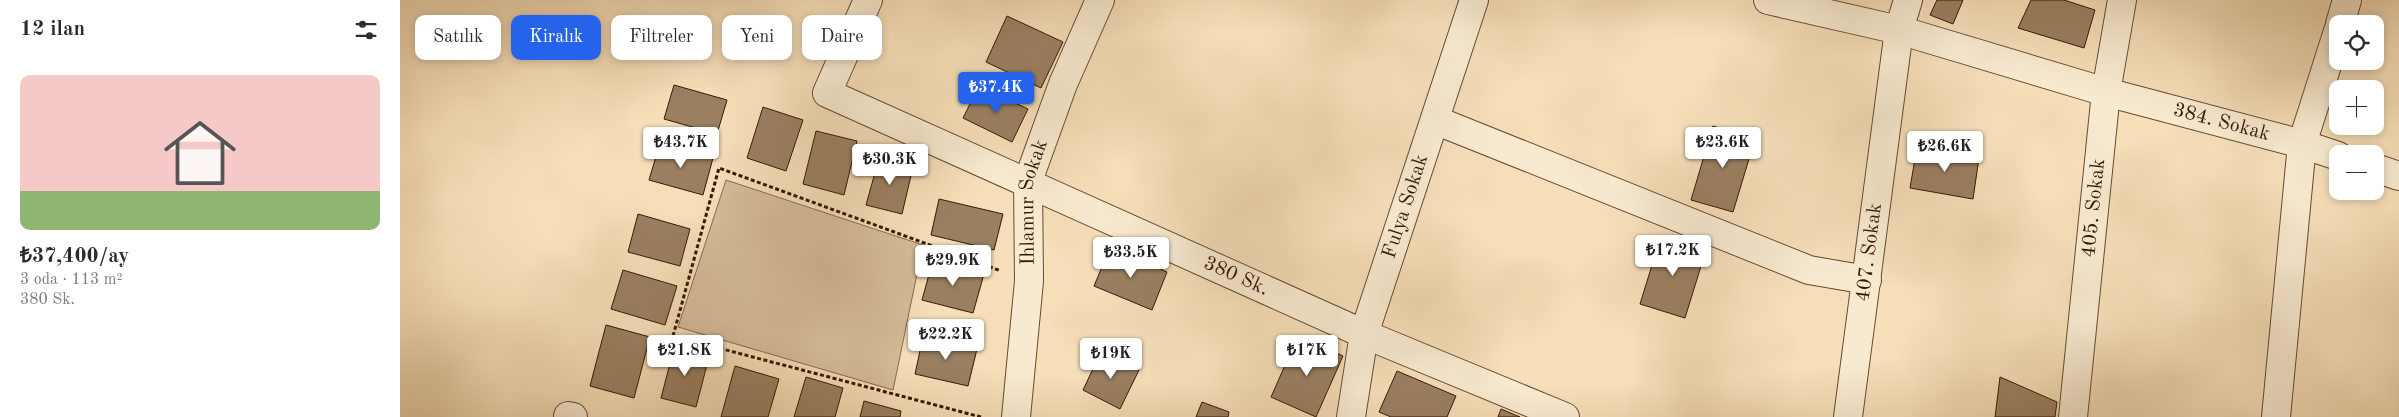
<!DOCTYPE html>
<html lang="tr">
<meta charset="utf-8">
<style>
body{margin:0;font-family:"Old Standard TT",serif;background:#f2f2f3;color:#2b2b33;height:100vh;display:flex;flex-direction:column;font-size:19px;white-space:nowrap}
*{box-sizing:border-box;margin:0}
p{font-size:16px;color:#7c7c81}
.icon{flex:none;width:28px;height:28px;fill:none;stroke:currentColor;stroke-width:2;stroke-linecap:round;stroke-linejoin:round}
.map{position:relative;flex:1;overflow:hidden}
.drawer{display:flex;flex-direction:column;background:#fff;width:400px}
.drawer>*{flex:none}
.hud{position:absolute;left:15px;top:15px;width:475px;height:45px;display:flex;gap:10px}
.buttons{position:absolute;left:1929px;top:15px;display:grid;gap:10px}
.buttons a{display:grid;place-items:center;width:55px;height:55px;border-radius:10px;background:#fff;box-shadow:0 2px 8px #0003;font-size:25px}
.price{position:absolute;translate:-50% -42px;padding:0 11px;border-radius:5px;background:#fff;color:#222;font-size:16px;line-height:32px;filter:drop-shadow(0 1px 2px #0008)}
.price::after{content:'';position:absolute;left:50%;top:30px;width:15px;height:11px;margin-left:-8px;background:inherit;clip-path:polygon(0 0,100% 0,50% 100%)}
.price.current{background:#2563eb;color:#fff}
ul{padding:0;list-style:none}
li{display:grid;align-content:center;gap:10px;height:265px;padding:0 20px}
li+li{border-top:1px solid #e1e1e2}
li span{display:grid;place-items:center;height:155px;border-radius:10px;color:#555}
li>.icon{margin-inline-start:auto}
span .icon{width:90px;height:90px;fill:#fffc;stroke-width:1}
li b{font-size:21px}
h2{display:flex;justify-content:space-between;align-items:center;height:60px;padding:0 20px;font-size:21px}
.tag{padding:0 18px;border-radius:10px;background:#fff;box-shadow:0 2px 8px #0003;font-size:18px;line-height:45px}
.tag.current{background:#2563eb;color:#fff}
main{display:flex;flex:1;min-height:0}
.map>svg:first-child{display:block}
.green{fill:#d5bc99;stroke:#866a4e}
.building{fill:#9a7f61;stroke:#381803}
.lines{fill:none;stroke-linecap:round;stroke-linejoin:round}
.street-casing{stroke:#674a30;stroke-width:30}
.path{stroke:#381803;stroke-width:3;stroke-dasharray:4 2.5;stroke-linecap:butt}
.street{stroke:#f8ead1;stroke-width:28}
.labels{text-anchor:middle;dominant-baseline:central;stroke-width:4;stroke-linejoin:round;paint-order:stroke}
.street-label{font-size:20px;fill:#381803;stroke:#f8ead1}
</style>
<main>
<section class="drawer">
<h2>12 ilan<svg class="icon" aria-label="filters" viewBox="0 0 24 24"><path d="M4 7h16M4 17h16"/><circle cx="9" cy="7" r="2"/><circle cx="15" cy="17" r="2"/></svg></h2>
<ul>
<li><span style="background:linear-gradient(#f6c9c9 75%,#8fb573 0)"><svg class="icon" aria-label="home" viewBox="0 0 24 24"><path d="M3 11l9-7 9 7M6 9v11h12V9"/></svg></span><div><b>₺37,400/ay</b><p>3 oda · 113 m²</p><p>380 Sk.</p></div></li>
</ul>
</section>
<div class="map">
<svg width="1999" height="417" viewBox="0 0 1999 417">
<rect width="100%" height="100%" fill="#f5deb8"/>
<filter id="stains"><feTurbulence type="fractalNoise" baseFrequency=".004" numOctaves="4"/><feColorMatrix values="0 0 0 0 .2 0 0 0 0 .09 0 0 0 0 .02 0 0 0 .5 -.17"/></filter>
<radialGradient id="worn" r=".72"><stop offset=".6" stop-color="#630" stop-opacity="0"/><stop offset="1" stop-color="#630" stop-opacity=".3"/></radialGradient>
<polygon class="green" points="326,180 523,245 493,390 278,327"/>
<g class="building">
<polygon points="1537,0 1563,0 1553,24 1530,15"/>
<polygon points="1631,0 1664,0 1695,10 1684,48 1618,28"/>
<polygon points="607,16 663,42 641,88 586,62"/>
<polygon points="274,85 327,100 317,134 264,119"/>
<polygon points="579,86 628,109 612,142 563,118"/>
<polygon points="363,107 403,120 386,171 347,158"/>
<polygon points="1313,126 1355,139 1333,212 1291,200"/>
<polygon points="416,131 457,141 444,195 403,184"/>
<polygon points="260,143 313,158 303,195 249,180"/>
<polygon points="1517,147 1579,158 1573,199 1510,188"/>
<polygon points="479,158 513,167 502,214 466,205"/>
<polygon points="539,199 603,214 594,250 531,235"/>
<polygon points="238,214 290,229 280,266 228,252"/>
<polygon points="1261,236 1306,250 1285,318 1240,304"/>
<polygon points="710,248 767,272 752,310 694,286"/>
<polygon points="533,260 584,274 573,313 522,300"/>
<polygon points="223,270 277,286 265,325 211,309"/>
<polygon points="206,325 250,337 234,398 190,386"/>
<polygon points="898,336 943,356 916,417 871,397"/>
<polygon points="523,337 577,349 568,386 515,374"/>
<polygon points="274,348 309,357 296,407 261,398"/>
<polygon points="701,352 739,370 720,409 683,390"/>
<polygon points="335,366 379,379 368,417 321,417"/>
<polygon points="997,371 1056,396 1047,417 991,417 979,412"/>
<polygon points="406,377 443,388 435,417 394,417"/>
<polygon points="1600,377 1657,402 1655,417 1595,417"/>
<polygon points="464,401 501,411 500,417 460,417"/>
<polygon points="802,402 829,412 828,417 796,417"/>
<polygon points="1101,409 1120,417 1098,417"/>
</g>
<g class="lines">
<defs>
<g id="street">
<path id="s1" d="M468,0L427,93L964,334L1165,417"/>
<path id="s2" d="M1368,0L1499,30L1706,92L1902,144L1938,156"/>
<polyline points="1940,24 1947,0"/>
<polyline points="1035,120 1409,270 1467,280"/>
<polyline points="1975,168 1999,176"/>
<polyline points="168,416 173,417"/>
<path id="s3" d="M616,417L629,281L628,181L663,84L700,0"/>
<path id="s4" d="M951,417L964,334L1074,0"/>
<path id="s5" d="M1448,417L1499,30L1508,0"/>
<path id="s6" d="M1673,417L1706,92L1722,0"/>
<polyline points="1876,417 1902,144 1938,31"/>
</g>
</defs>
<use href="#street" class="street-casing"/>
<polyline class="path" points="581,417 273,336 319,168 601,271"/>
<use href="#street" class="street"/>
</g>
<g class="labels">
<g class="street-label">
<text stroke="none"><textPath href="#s2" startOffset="470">384. Sokak</textPath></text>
<text stroke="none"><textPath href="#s3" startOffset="216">Ihlamur Sokak</textPath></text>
<text stroke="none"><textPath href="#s4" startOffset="218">Fulya Sokak</textPath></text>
<text stroke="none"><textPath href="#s6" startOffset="210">405. Sokak</textPath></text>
<text stroke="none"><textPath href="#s5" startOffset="166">407. Sokak</textPath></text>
<text stroke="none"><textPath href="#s1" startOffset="550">380 Sk.</textPath></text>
</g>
</g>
<rect width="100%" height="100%" filter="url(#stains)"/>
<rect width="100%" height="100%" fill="url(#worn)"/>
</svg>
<div class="buttons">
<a><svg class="icon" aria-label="locate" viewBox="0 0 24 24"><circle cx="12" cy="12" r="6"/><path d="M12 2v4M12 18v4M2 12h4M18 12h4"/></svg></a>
<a>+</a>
<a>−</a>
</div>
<b class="price current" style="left:596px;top:114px">₺37.4K</b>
<b class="price" style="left:281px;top:169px">₺43.7K</b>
<b class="price" style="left:1323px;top:169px">₺23.6K</b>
<b class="price" style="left:1545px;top:173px">₺26.6K</b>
<b class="price" style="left:490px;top:186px">₺30.3K</b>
<b class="price" style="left:1273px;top:277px">₺17.2K</b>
<b class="price" style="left:731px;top:279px">₺33.5K</b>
<b class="price" style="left:553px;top:287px">₺29.9K</b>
<b class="price" style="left:546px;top:361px">₺22.2K</b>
<b class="price" style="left:285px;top:377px">₺21.8K</b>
<b class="price" style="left:907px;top:377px">₺17K</b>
<b class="price" style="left:711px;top:380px">₺19K</b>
<div class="hud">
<a class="tag">Satılık</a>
<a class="tag current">Kiralık</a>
<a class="tag">Filtreler</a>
<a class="tag">Yeni</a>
<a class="tag">Daire</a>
</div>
</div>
</main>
